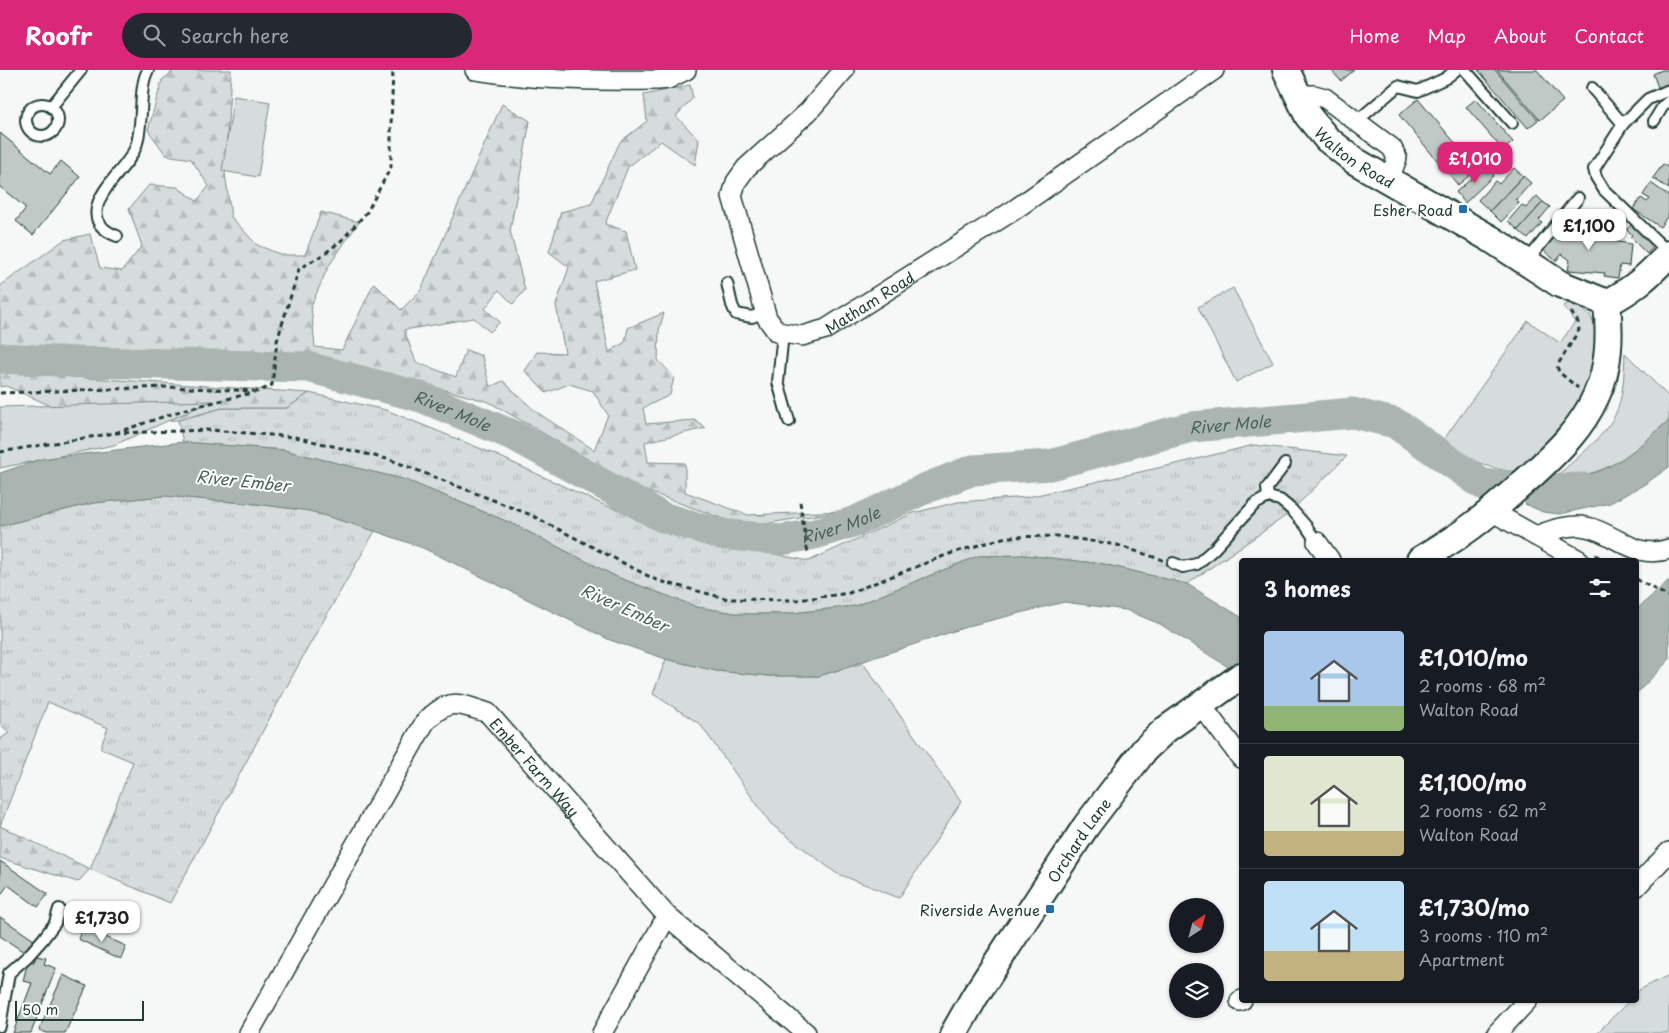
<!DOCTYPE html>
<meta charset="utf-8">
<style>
body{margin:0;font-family:"Playpen Sans",sans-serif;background:#242831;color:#f1f3f6;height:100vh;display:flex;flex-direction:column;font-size:19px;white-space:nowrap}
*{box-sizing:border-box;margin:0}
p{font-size:16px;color:#9ea1a6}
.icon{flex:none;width:28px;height:28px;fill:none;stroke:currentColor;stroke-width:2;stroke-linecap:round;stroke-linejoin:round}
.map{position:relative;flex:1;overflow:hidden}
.details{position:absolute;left:1239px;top:488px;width:400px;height:445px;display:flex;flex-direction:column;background:#171b24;border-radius:5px;box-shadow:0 1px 4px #0004}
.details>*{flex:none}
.needle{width:32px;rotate:36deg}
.fabs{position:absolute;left:1169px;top:828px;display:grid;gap:10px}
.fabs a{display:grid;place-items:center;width:55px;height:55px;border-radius:50%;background:#171b24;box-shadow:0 1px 4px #0004;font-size:25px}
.scale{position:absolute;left:15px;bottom:12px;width:129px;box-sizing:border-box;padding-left:5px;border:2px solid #1f3d34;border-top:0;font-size:14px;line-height:18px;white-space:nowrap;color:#1f3d34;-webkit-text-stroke:4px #fff;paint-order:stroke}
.price{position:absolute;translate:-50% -42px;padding:0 11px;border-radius:10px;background:#fff;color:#222;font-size:16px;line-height:32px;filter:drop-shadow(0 1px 2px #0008)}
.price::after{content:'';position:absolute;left:50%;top:30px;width:15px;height:11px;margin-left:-8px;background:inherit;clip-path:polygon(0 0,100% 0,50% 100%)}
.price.on{background:#db2777;color:#fff}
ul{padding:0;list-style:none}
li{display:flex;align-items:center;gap:15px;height:125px;padding:0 25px}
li+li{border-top:1px solid #363941}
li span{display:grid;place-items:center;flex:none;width:140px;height:100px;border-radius:5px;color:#555}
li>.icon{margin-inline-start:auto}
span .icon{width:60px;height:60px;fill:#fffc;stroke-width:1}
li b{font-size:21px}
h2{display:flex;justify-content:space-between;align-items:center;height:60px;padding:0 25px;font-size:21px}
header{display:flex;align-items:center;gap:30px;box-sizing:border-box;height:70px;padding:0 25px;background:#db2777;color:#fff}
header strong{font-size:24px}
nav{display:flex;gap:28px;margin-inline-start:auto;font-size:18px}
.search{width:350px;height:45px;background:#242831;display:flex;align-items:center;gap:12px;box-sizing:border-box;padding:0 18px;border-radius:28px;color:#9ea1a6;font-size:19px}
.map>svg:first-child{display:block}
.grass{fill:url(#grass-tufts);stroke:#7a8c88}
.forest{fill:url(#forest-firs);stroke:#7a8c88}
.park{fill:#d6dcdb;stroke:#7a8c88}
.water{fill:#aab5b1;stroke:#72857f}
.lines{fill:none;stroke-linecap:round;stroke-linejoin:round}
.river{stroke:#aab5b1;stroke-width:31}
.building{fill:#c0c9c6;stroke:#1f3d34}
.lane-casing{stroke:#1f3d34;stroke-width:14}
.street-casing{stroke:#1f3d34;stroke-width:22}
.secondary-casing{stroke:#1f3d34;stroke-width:30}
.path{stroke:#1f3d34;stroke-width:3;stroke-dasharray:5 4;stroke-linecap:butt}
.lane{stroke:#fff;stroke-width:10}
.street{stroke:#fff;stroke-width:19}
.secondary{stroke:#fff;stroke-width:26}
.poi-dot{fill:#1f6fb2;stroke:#fff;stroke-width:2}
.labels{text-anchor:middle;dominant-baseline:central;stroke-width:4;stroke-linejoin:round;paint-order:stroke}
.street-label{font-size:15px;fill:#1f3d34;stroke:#fff}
.poi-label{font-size:15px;fill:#1f3d34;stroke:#fff;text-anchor:end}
.water-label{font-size:16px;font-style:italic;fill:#49615a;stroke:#fff}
</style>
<header>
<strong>Roofr</strong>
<div class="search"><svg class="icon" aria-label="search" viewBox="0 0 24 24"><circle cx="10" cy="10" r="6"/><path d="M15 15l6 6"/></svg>Search here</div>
<nav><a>Home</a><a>Map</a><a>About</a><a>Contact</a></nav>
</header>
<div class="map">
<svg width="1669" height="963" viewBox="0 0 1669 963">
<defs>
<pattern id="grass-tufts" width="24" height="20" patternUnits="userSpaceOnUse" patternTransform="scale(1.25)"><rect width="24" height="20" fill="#d6dcdb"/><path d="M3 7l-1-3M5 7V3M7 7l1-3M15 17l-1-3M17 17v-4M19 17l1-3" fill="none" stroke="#b7bebd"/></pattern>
<pattern id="forest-firs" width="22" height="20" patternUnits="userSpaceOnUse" patternTransform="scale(1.25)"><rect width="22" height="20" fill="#d6dcdb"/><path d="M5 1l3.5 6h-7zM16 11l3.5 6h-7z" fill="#b7bebd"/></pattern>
</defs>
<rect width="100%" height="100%" fill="#f6f7f7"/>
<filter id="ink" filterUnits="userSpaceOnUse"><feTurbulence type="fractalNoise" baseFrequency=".02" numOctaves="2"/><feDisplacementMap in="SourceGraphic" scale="10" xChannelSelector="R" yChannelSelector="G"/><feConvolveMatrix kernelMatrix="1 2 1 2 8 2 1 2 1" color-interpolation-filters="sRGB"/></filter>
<g filter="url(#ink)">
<g class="grass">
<polygon points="309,323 386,340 494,384 604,435 714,472 809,491 913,443 958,432 1028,427 1180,393 1254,375 1347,386 1287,445 1187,514 1103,494 1025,485 978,486 855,536 784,544 741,544 697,537 617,507 511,453 406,410 284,380 183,372 178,350 222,338 287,338"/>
<polygon points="164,426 256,434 310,441 375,461 306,581 170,833 90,799 133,692 100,678 108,658 48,632 0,756 0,669 9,663 0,653 0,456 93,433"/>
</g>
<g class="forest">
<polygon points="175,0 231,0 225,103 231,147 257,175 282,185 305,185 321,142 359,152 328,197 311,236 315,277 342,280 374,213 401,240 421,220 502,34 530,51 510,161 525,220 513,234 499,220 485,239 500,252 490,262 474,248 404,260 416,292 456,307 466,280 482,286 490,317 503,311 535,341 594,380 608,345 593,321 569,314 546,323 525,301 537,282 565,283 556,235 569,197 549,182 561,142 591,134 620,72 647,51 644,25 690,15 693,28 676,46 699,70 695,95 661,71 628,97 605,154 626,161 635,200 594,211 609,282 625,272 628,258 664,243 659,260 658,290 674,307 670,325 643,338 646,354 694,350 706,358 645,372 648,392 685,393 685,422 748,445 842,441 746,457 638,418 489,332 325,287 0,277 0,216 64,170 90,164 100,198 122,201 142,176 129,139 149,115 177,117 197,131 209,116 191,89 166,85 148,60 162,10"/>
<polygon points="0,302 309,323 287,338 222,338 178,350 90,353 6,316 0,317"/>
<polygon points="0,756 90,799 78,812 0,788"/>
</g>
<g class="park">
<polygon points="234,26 270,32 258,107 222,101"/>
<polygon points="1233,218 1273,293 1236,312 1198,237"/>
<path d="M1572,232L1590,245L1598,263V273L1589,311L1566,353L1521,402C1487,400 1470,390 1442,372L1528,251L1560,273L1575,252L1563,236Z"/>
<path d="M1625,283L1669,327V350C1648,369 1623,393 1595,402C1581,406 1567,408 1553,409C1573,391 1603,369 1615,345C1624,327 1624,302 1625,283Z"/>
<polygon points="212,331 114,375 0,398 0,337"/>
<polygon points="666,589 716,601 769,606 819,606 863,593 961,732 899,828 836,803 771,754 700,654 653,624"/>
<polygon points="1669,905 1669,963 1597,963 1630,930 1636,930 1636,923 1641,919"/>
</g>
<g class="water">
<path d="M1669,350V397L1645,414L1610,433L1560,444L1543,442L1525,434C1534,426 1542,416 1551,410C1557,406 1586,406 1597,402C1624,392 1648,369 1669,350Z"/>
<polygon points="183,372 284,380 406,410 511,453 617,507 697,537 741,544 784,544 855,536 978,486 1025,485 1103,494 1187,514 1241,547 1241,605 1160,554 1126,540 1064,532 972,555 819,606 769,606 716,601 666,589 610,570 423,478 375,461 310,441 256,434 164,426 93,433 0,456 0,403 41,389"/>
<polygon points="1669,510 1669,590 1636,624 1636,540"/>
</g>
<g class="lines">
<path class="river" id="s1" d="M0,288L78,292L308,297L421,327L515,366L662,447L720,464L781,470L815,464L856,451L924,419L973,400L1050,395L1191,357L1353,343L1395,353L1482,414L1545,419L1584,418"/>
</g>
<g class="building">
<polygon points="1331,0 1354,0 1341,11"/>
<polygon points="1478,0 1495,0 1538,50 1528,58"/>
<polygon points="1497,0 1537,0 1563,31 1540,50"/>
<polygon points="1662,0 1669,0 1669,16 1659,20 1653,4"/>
<polygon points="1418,29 1477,99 1458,115 1399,45"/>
<polygon points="1476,29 1513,72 1503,80 1466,37"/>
<polygon points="0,63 50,104 61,91 80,107 33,165 16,151 26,138 0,117"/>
<polygon points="1663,94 1669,98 1669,119 1653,108"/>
<polygon points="1486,96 1494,105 1465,133 1456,122"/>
<polygon points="1514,98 1523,106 1490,141 1478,130 1495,111 1499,114"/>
<polygon points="1523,106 1531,113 1516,130 1519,133 1501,152 1490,141"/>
<polygon points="1651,113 1669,126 1669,144 1660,157 1633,139 1641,128 1647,132 1650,129 1643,125"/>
<polygon points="1537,126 1543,132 1518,160 1508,151 1522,135 1526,138"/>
<polygon points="1543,132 1550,137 1539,150 1542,153 1528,169 1518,160"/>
<polygon points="1568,149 1587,166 1591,166 1591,163 1613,166 1613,171 1631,174 1629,196 1620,195 1618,208 1604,206 1605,203 1568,200 1570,190 1562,184 1556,191 1543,180"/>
<polygon points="1633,153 1655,175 1647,184 1630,167 1632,165 1627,159"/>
<polygon points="0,791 48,824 38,837 8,815 0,826"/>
<polygon points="0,847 34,870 24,882 0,866"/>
<polygon points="83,857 126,876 121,889 78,869"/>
<polygon points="36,886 46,888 44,894 56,898 31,963 13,963 32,913 23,911 28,891 34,892"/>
<polygon points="63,905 87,916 65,963 47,963 39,960"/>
</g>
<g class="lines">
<defs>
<g id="lane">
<polyline points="1465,0 1512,53"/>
<polyline points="1592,18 1623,54"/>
<polyline points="1669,20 1648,29 1623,54 1594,99 1596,107 1604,120 1669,183"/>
<circle cx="42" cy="50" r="16"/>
<polyline points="51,37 81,0"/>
<polyline points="1357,51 1398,16 1418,21 1446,8 1456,0"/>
<polyline points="1654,51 1663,36 1669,31"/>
<path d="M117,166C104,161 94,153 97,138C101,116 130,95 136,76C144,54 138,17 148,0"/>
<polyline points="1527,191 1578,128"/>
<polyline points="727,213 732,235 736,244 752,247 765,242"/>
<polyline points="783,263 778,312 789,351"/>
<polyline points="1268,427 1267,418 1285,394"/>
<polyline points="1173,493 1183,497 1197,494 1214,479 1255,434 1268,427 1280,430 1292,440 1306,456 1317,472"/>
<polyline points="0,956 9,903 28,886 43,869 55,853 59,839"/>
</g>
<g id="street">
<path d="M475,0C536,10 597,11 658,10L668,9L686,0"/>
<path id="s2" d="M844,0L808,42L746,98L736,112L732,126L767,248L777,262L802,266L826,259L1014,140L1214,0"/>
<polyline points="1298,25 1314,25 1325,28 1392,78 1397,88 1389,110"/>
<polyline points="1491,441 1579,490"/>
<path d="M1536,466C1550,461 1565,455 1581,456C1614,460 1633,491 1669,479"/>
<polyline points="1317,472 1330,490"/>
<polyline points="1201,635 1241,688"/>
<polyline points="1636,817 1669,782"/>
<polyline points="1240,931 1242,930"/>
<path id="s3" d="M249,963L425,652C449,627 458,633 488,643L667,846L806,963"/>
<polyline points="602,963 667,846"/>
<polyline points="1497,963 1528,930"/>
</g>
<g id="secondary">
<path id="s4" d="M1286,0L1308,46L1327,69L1355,91L1491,169L1560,214L1607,233"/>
<path d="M1607,233C1634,219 1648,206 1669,184"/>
<path d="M1420,490C1436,480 1453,470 1468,459C1491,443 1511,423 1532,405C1557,382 1582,358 1596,326C1610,297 1610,264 1607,233"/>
<path id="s5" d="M954,963L975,926L1086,756L1128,701L1145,679L1165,660L1241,606"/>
</g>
</defs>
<use href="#lane" class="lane-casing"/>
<use href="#street" class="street-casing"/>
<use href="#secondary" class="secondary-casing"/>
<g class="path">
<polyline points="1571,242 1578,252 1579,260 1557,296 1559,302 1578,318"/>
<polyline points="0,323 168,317 254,321"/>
<polyline points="115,363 211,360 295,367 391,390 531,445 656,510 728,529 798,530 849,523 949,484 1006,467 1057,466 1117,475 1163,490"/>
<polyline points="0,382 115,363 186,339 260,321 272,315 277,271 299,199 324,184 342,170 367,142 391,97 391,55 393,0"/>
<polyline points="800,432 808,484"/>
<polyline points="1595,485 1604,490"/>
<polyline points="1636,509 1669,527"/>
</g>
<use href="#lane" class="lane"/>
<use href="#street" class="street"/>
<use href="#secondary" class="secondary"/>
</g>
</g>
<g class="poi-dot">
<rect x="1458" y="134" width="10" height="10" rx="2.5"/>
<rect x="1045" y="834" width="10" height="10" rx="2.5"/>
</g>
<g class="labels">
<g class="street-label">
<text stroke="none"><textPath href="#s4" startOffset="114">Walton Road</textPath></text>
<text stroke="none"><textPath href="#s2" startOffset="416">Matham Road</textPath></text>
<text stroke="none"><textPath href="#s3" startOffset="499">Ember Farm Way</textPath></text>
<text stroke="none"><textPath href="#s5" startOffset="230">Orchard Lane</textPath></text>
</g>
<g class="poi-label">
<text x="1453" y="139">Esher Road</text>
<text x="1040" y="839">Riverside Avenue</text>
</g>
<g class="water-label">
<text stroke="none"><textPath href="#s1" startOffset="459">River Mole</textPath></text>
<text stroke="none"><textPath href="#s1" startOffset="1284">River Mole</textPath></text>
<text transform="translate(243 410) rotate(6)">River Ember</text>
<text stroke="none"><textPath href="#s1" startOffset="878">River Mole</textPath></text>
<text transform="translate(625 537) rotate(24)">River Ember</text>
</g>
</g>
</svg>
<div class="fabs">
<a><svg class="needle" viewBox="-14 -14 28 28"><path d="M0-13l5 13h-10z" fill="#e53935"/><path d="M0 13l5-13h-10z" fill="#9ea1a6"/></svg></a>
<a><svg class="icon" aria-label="layers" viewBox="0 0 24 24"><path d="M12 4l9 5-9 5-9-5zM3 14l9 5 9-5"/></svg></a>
</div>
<div class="scale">50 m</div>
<b class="price on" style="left:1475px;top:114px">£1,010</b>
<b class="price" style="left:1589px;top:181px">£1,100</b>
<b class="price" style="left:102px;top:873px">£1,730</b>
<section class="details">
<h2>3 homes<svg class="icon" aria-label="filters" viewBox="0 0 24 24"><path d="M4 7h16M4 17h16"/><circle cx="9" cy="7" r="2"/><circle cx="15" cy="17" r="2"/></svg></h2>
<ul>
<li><span style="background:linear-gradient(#a9c7e8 75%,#8fb573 0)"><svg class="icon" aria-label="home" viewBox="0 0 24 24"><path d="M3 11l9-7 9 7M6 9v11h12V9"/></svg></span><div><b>£1,010/mo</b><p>2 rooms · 68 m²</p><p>Walton Road</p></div></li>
<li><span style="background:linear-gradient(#dfe7d0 75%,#c2b280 0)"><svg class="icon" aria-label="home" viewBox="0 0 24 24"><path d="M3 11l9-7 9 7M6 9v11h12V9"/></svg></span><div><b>£1,100/mo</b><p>2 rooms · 62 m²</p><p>Walton Road</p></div></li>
<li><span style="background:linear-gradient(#bfe0f5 70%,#c2b280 0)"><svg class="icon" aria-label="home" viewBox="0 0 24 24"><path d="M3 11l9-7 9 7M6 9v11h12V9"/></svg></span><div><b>£1,730/mo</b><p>3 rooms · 110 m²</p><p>Apartment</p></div></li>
</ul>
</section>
</div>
